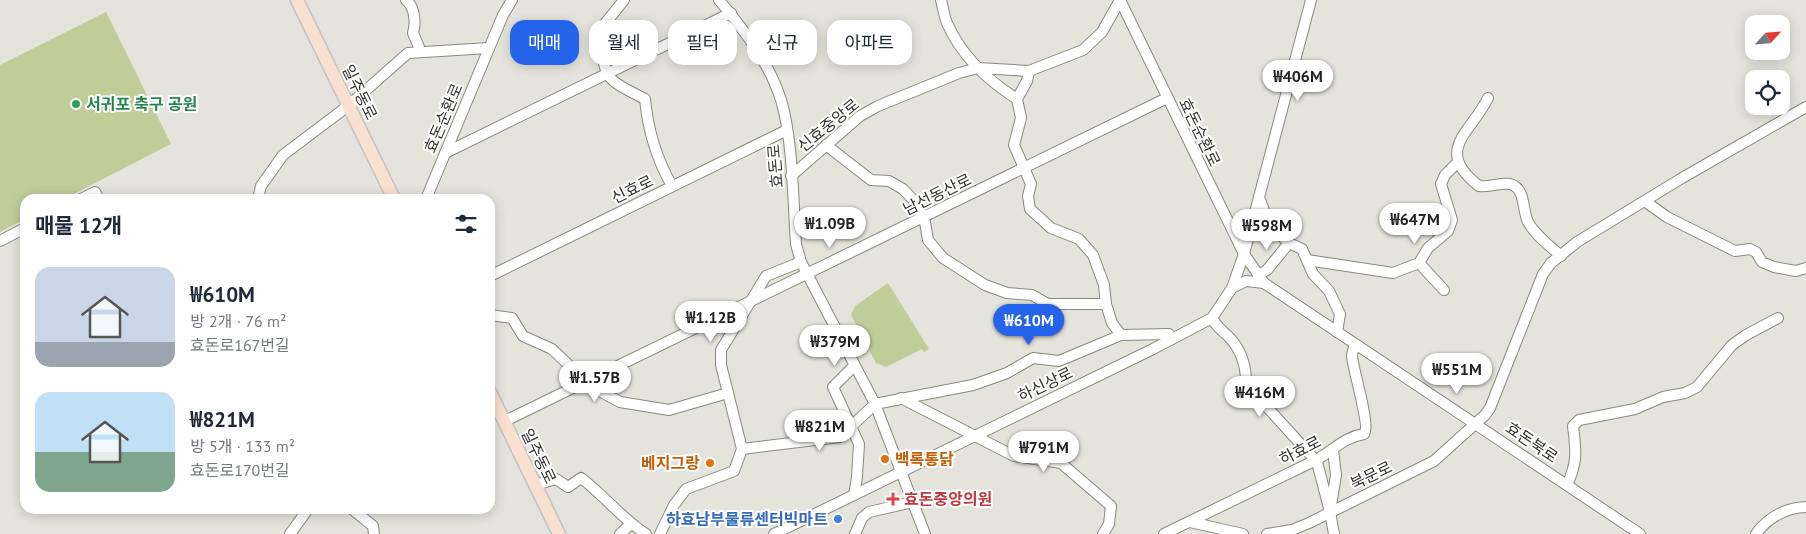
<!DOCTYPE html>
<html lang="ko">
<meta charset="utf-8">
<style>
body{margin:0;font-family:"PT Sans","Noto Sans KR",sans-serif;background:#f6f6f7;color:#1f2937;height:100vh;display:flex;flex-direction:column;font-size:19px;white-space:nowrap}
*{box-sizing:border-box;margin:0}
p{font-size:16px;color:#747a83}
.icon{flex:none;width:28px;height:28px;fill:none;stroke:currentColor;stroke-width:2;stroke-linecap:round;stroke-linejoin:round}
.map{position:relative;flex:1;overflow:hidden}
.sheet{position:absolute;left:20px;top:194px;width:475px;height:320px;display:flex;flex-direction:column;background:#fff;border-radius:15px;box-shadow:0 2px 12px #0003}
.sheet>*{flex:none}
.hud{position:absolute;left:510px;top:20px;width:475px;height:45px;display:flex;gap:10px}
.needle{width:32px;rotate:64deg}
.controls{position:absolute;left:1745px;top:15px;display:grid;gap:10px}
.controls a{display:grid;place-items:center;width:45px;height:45px;border-radius:10px;background:#fff;box-shadow:0 2px 12px #0003;font-size:25px}
.price{position:absolute;translate:-50% -42px;padding:0 11px;border-radius:18px;background:#fff;color:#222;font-size:16px;line-height:32px;filter:drop-shadow(0 1px 2px #0008)}
.price::after{content:'';position:absolute;left:50%;top:30px;width:15px;height:11px;margin-left:-8px;background:inherit;clip-path:polygon(0 0,100% 0,50% 100%)}
.price.selected{background:#2563eb;color:#fff}
ul{padding:0;list-style:none}
li{display:flex;align-items:center;gap:15px;height:125px;padding:0 15px}
li span{display:grid;place-items:center;flex:none;width:140px;height:100px;border-radius:15px;color:#555}
li>.icon{margin-inline-start:auto}
span .icon{width:60px;height:60px;fill:#fffc;stroke-width:1}
li b{font-size:21px}
h2{display:flex;justify-content:space-between;align-items:center;height:60px;padding:0 15px;font-size:21px}
.tag{padding:0 18px;border-radius:15px;background:#fff;box-shadow:0 2px 12px #0003;font-size:18px;line-height:45px}
.tag.selected{background:#2563eb;color:#fff}
.map>svg:first-child{display:block}
.green{fill:#c0cd99}
.lines{fill:none;stroke-linecap:round;stroke-linejoin:round}
.minor-casing{stroke:#898880;stroke-width:12}
.major-casing{stroke:#c2c2c1;stroke-width:15}
.minor{stroke:#fff;stroke-width:10}
.major{stroke:#fae0d0;stroke-width:12}
.leisure-dot{fill:#2e9e5b;stroke:#fff;stroke-width:2}
.food-dot{fill:#e8710a;stroke:#fff;stroke-width:2}
.health-dot{fill:#e0444e;stroke:#fff;stroke-width:2}
.shop-dot{fill:#3f7fe0;stroke:#fff;stroke-width:2}
.labels{text-anchor:middle;dominant-baseline:central;stroke-width:4;stroke-linejoin:round;paint-order:stroke}
.street-label{font-size:16px;fill:#33332f;stroke:#fff}
.leisure-label{font-size:16px;font-weight:bold;fill:#27864d;stroke:#fff;text-anchor:start}
.food-label{font-size:16px;font-weight:bold;fill:#c56008;stroke:#fff;text-anchor:start}
.health-label{font-size:16px;font-weight:bold;fill:#be3a42;stroke:#fff;text-anchor:start}
.shop-label{font-size:16px;font-weight:bold;fill:#366cbe;stroke:#fff;text-anchor:end}
</style>
<div class="map">
<svg width="1806" height="534" viewBox="0 0 1806 534">
<rect width="100%" height="100%" fill="#e5e4dc"/>
<g class="green">
<polygon points="106,12 171,144 64,199 25,199 25,219 0,232 0,65"/>
<polygon points="888,283 929,349 924,352 922,349 886,367 876,363 851,315 855,306"/>
</g>
<g class="lines">
<defs>
<g id="minor">
<path d="M406,0C415,7 416,23 413,33L421,52"/>
<path d="M624,0L599,31C607,80 600,76 645,99C648,131 656,158 672,186"/>
<path d="M719,0C744,30 769,62 781,100C793,139 793,202 796,244L801,262L875,404L925,534"/>
<path d="M941,0C943,7 944,16 947,23C961,55 987,80 1017,99"/>
<polyline points="1120,0 1244,254 1264,283 1640,534"/>
<polyline points="1029,71 1027,81 1017,99 1021,118 1014,145 1031,184 1028,196 1030,209 1051,228 1079,239 1093,255 1104,285 1106,304 1112,323 1121,335"/>
<path d="M1488,98C1471,133 1433,150 1479,186C1490,188 1500,182 1510,184C1526,188 1522,210 1528,222C1535,235 1549,245 1561,256"/>
<polyline points="826,145 871,180 889,181 903,189 917,204 925,222 928,240 943,258 985,285 1007,293 1032,295 1048,304 1106,304"/>
<polyline points="445,153 731,13"/>
<polyline points="791,176 860,116 878,106 959,73 978,68 1029,71 1083,50 1102,32 1120,0"/>
<polyline points="1259,197 1269,224 1289,243 1302,249 1313,274 1329,291 1340,314 1337,332"/>
<polyline points="81,199 95,192 99,199"/>
<polyline points="258,199 261,186 283,155 348,106 408,53 489,48"/>
<polyline points="426,199 503,15 512,0"/>
<polyline points="1646,202 1667,217 1735,251 1750,249 1756,252 1762,262 1774,267 1796,271 1806,268"/>
<polyline points="0,241 25,228"/>
<polyline points="1307,260 1393,273 1419,263 1428,248 1448,231 1452,220 1441,184 1445,175 1458,162"/>
<polyline points="1419,263 1444,290"/>
<polyline points="1258,275 1267,270 1289,243"/>
<polyline points="490,276 787,130"/>
<polyline points="1232,288 1246,281 1264,283"/>
<polyline points="490,315 512,318 523,336 552,349 592,387 620,402 669,410 728,393"/>
<path d="M1212,318C1216,326 1221,330 1228,336C1242,350 1247,369 1246,388L1267,407L1317,462L1330,512"/>
<polyline points="901,398 1014,456 1061,463 1111,506 1109,524 1103,534"/>
<polyline points="505,421 1167,98"/>
<polyline points="742,449 840,437 875,404 973,385 1007,373 1033,358 1059,361 1121,335 1169,334 1172,339"/>
<polyline points="1333,450 1336,475 1330,512 1334,534"/>
<path d="M535,485L556,479L568,487L581,478C604,495 623,520 646,534"/>
<path d="M1567,485C1578,461 1576,451 1573,426L1579,420L1635,409L1663,397L1685,393L1697,387L1732,345L1746,335L1778,318"/>
<polyline points="854,495 857,477 859,444 833,387 854,366"/>
<polyline points="352,509 373,526 374,534"/>
<polyline points="1190,522 1243,534"/>
<polyline points="290,534 308,509"/>
<polyline points="620,534 631,524"/>
<polyline points="660,534 674,505 686,489 734,471 742,449 721,365 721,350 766,276 801,262"/>
<polyline points="774,534 1153,349 1212,318 1232,288 1244,254 1311,0"/>
<polyline points="855,534 862,518 869,512 913,502"/>
<path d="M1164,534L1316,460C1334,450 1344,437 1364,434C1371,427 1353,370 1352,356C1352,352 1354,348 1355,344"/>
<polyline points="1267,534 1292,530 1309,523 1434,461 1485,415 1490,408 1543,274 1551,263 1577,242 1682,178 1806,107"/>
<path d="M1756,534C1767,518 1787,507 1806,507"/>
</g>
<g id="major">
<polyline points="297,0 394,199"/>
<polyline points="490,392 559,534"/>
</g>
</defs>
<use href="#minor" class="minor-casing"/>
<use href="#major" class="major-casing"/>
<use href="#minor" class="minor"/>
<use href="#major" class="major"/>
</g>
<circle class="leisure-dot" cx="76" cy="104" r="5"/>
<g class="food-dot">
<circle cx="885" cy="459" r="5"/>
<circle cx="710" cy="463" r="5"/>
</g>
<path class="health-dot" d="M890.5 491.5h5v5h5v5h-5v5h-5v-5h-5v-5h5z"/>
<circle class="shop-dot" cx="838" cy="519" r="5"/>
<g class="labels">
<g class="street-label">
<text transform="translate(360 92) rotate(64)">일주동로</text>
<text transform="translate(443 118) rotate(-67)">효돈순환로</text>
<text transform="translate(828 125) rotate(-39)">신효중앙로</text>
<text transform="translate(1200 132) rotate(64)">효돈순환로</text>
<text transform="translate(775 166) rotate(-95)">효돈로</text>
<text transform="translate(632 189) rotate(-26)">신효로</text>
<text transform="translate(937 194) rotate(-26)">남선동산로</text>
<text transform="translate(1045 384) rotate(-26)">하신상로</text>
<text transform="translate(1532 442) rotate(34)">효돈북로</text>
<text transform="translate(1300 450) rotate(-27)">하효로</text>
<text transform="translate(539 456) rotate(64)">일주동로</text>
<text transform="translate(1371 475) rotate(-26)">북문로</text>
</g>
<g class="leisure-label">
<text x="86" y="104">서귀포 축구 공원</text>
</g>
<g class="food-label">
<text x="895" y="459">백록통닭</text>
<text x="700" y="463" text-anchor="end">베지그랑</text>
</g>
<g class="health-label">
<text x="904" y="499">효돈중앙의원</text>
</g>
<g class="shop-label">
<text x="828" y="519">하효남부물류센터빅마트</text>
</g>
</g>
</svg>
<div class="controls">
<a><svg class="needle" viewBox="-14 -14 28 28"><path d="M0-13l5 13h-10z" fill="#e53935"/><path d="M0 13l5-13h-10z" fill="#747a83"/></svg></a>
<a><svg class="icon" aria-label="locate" viewBox="0 0 24 24"><circle cx="12" cy="12" r="6"/><path d="M12 2v4M12 18v4M2 12h4M18 12h4"/></svg></a>
</div>
<b class="price" style="left:1298px;top:102px">₩406M</b>
<b class="price" style="left:1415px;top:245px">₩647M</b>
<b class="price" style="left:830px;top:249px">₩1.09B</b>
<b class="price" style="left:1267px;top:251px">₩598M</b>
<b class="price" style="left:711px;top:343px">₩1.12B</b>
<b class="price selected" style="left:1029px;top:346px">₩610M</b>
<b class="price" style="left:835px;top:367px">₩379M</b>
<b class="price" style="left:1457px;top:395px">₩551M</b>
<b class="price" style="left:595px;top:403px">₩1.57B</b>
<b class="price" style="left:1260px;top:418px">₩416M</b>
<b class="price" style="left:820px;top:452px">₩821M</b>
<b class="price" style="left:1044px;top:473px">₩791M</b>
<div class="hud">
<a class="tag selected">매매</a>
<a class="tag">월세</a>
<a class="tag">필터</a>
<a class="tag">신규</a>
<a class="tag">아파트</a>
</div>
<section class="sheet">
<h2>매물 12개<svg class="icon" aria-label="filters" viewBox="0 0 24 24"><path d="M4 7h16M4 17h16"/><circle cx="9" cy="7" r="2"/><circle cx="15" cy="17" r="2"/></svg></h2>
<ul>
<li><span style="background:linear-gradient(#c9d6e8 75%,#9aa5b1 0)"><svg class="icon" aria-label="home" viewBox="0 0 24 24"><path d="M3 11l9-7 9 7M6 9v11h12V9"/></svg></span><div><b>₩610M</b><p>방 2개 · 76 m²</p><p>효돈로167번길</p></div></li>
<li><span style="background:linear-gradient(#bfe0f5 60%,#7fa58c 0)"><svg class="icon" aria-label="home" viewBox="0 0 24 24"><path d="M3 11l9-7 9 7M6 9v11h12V9"/></svg></span><div><b>₩821M</b><p>방 5개 · 133 m²</p><p>효돈로170번길</p></div></li>
</ul>
</section>
</div>
